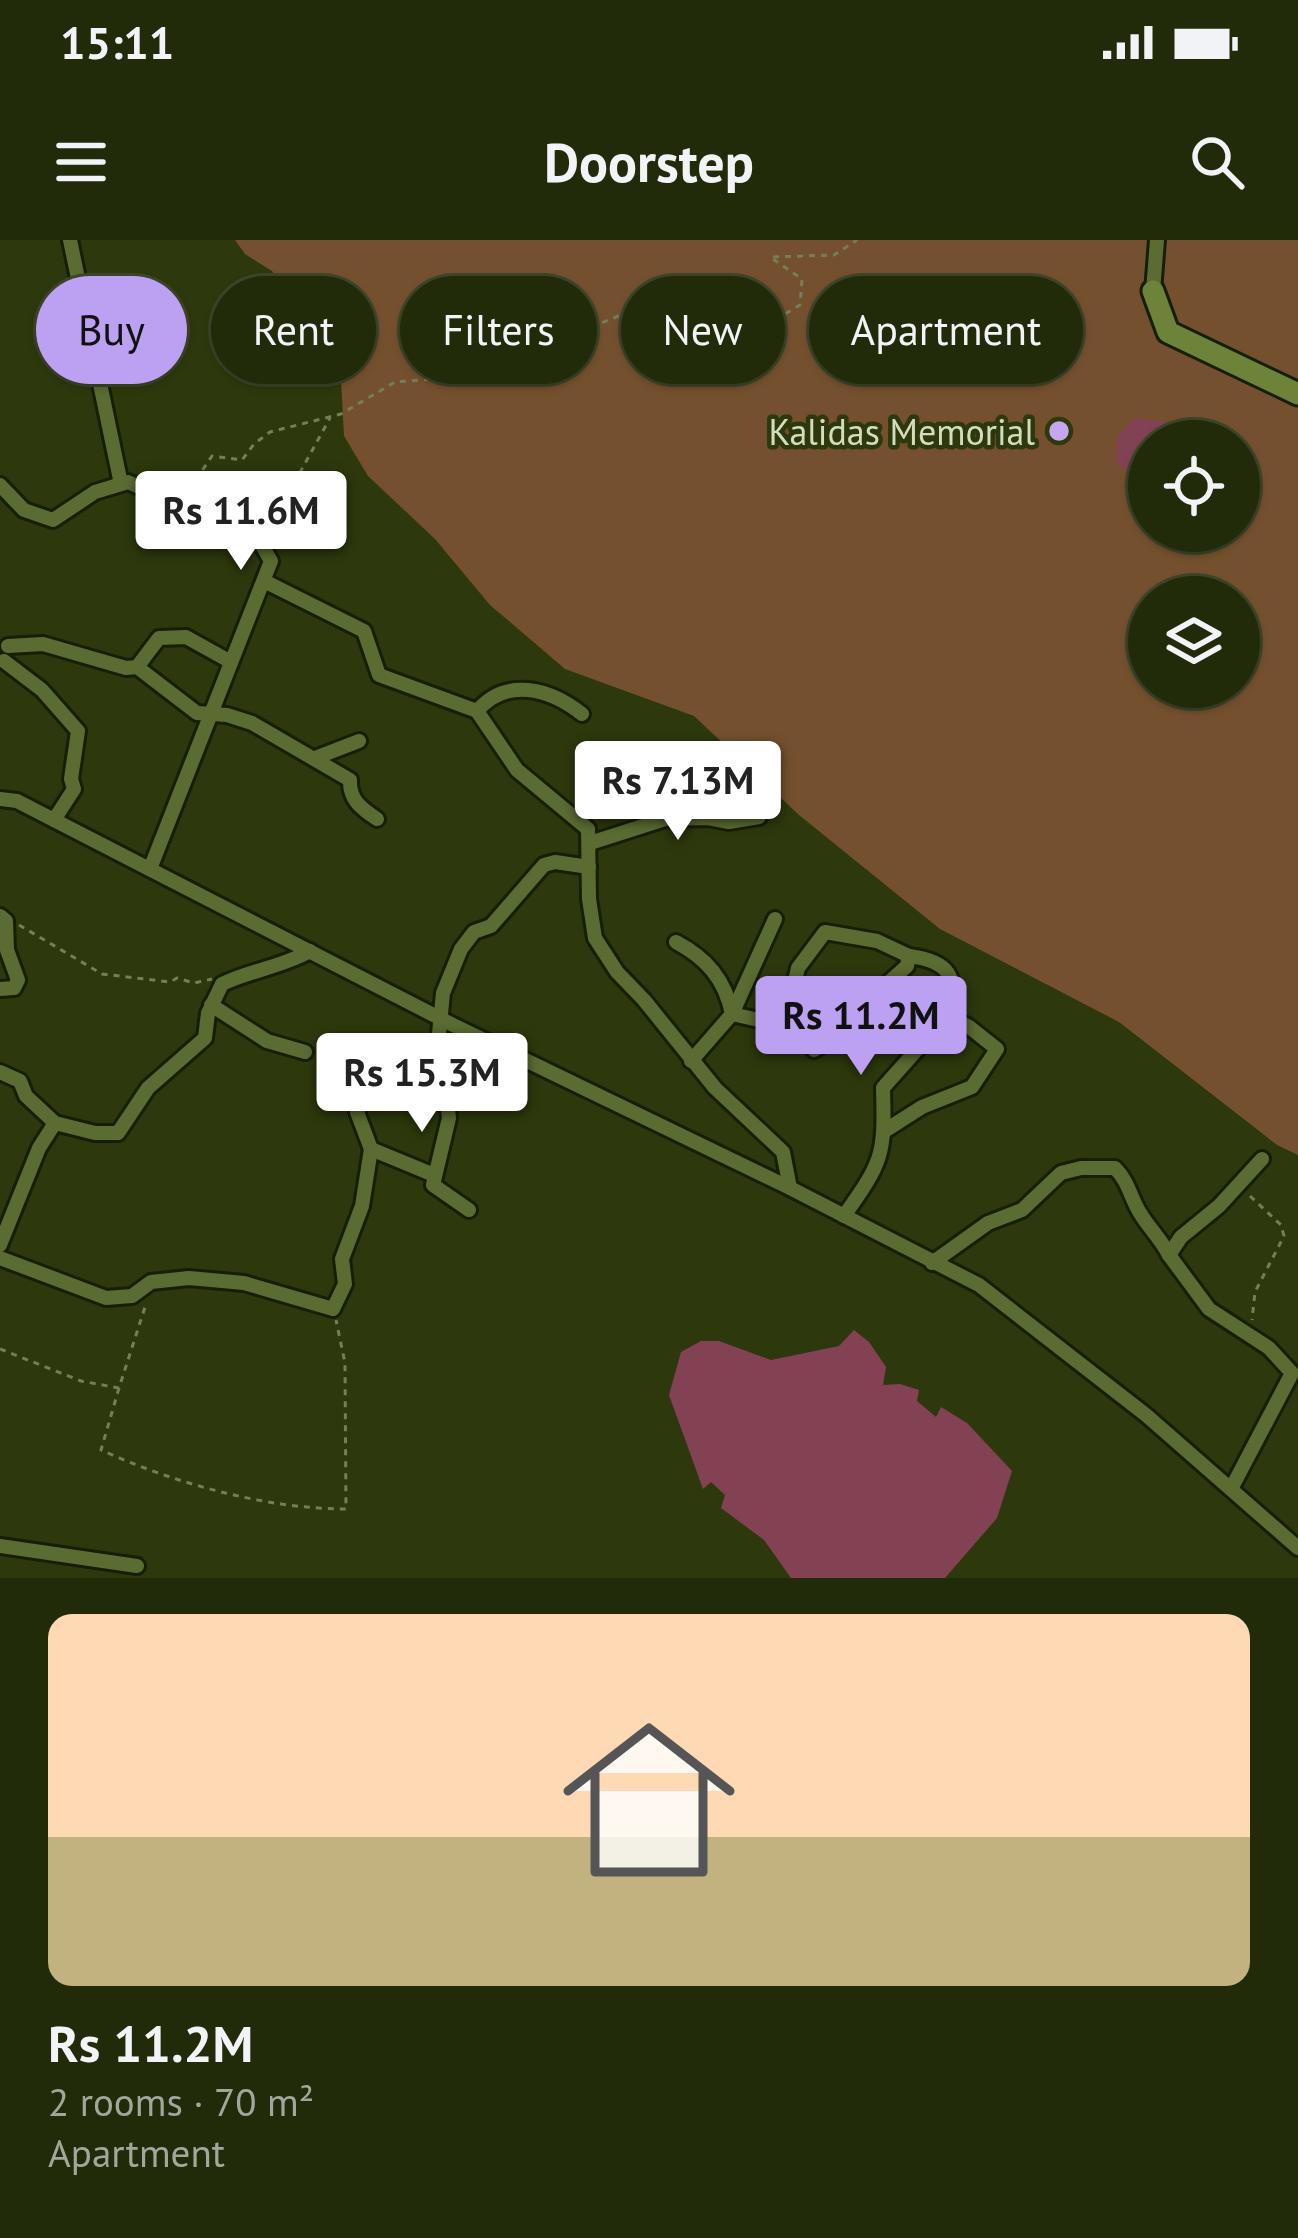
<!DOCTYPE html>
<meta charset="utf-8">
<style>
body{margin:0;font-family:"PT Sans",sans-serif;background:#2a3312;color:#f1f3f6;height:100vh;display:flex;flex-direction:column;font-size:45px;white-space:nowrap}
*{box-sizing:border-box;margin:0}
p{font-size:39px;color:#a2a79c}
.icon{flex:none;width:66px;height:66px;fill:none;stroke:currentColor;stroke-width:2;stroke-linecap:round;stroke-linejoin:round}
.map{position:relative;height:1338px;overflow:hidden}
.side{display:flex;flex-direction:column;background:#222b09;flex:1}
.side>*{flex:none}
.top-card{position:absolute;left:36px;top:36px;width:1227px;height:108px;display:flex;gap:24px}
.tools{position:absolute;left:1128px;top:180px;display:grid;gap:24px}
.tools a{display:grid;place-items:center;width:132px;height:132px;border-radius:50%;background:#222b09;box-shadow:0 3px 9px #0004,0 0 0 3px #3f472a;font-size:60px}
.price{position:absolute;translate:-50% -102px;padding:0 27px;border-radius:12px;background:#fff;color:#222;font-size:39px;line-height:78px;filter:drop-shadow(0 3px 6px #0008)}
.price::after{content:'';position:absolute;left:50%;top:72px;width:36px;height:27px;margin-left:-18px;background:inherit;clip-path:polygon(0 0,100% 0,50% 100%)}
.price.active{background:#bca0f2;color:#111}
ul{padding:0;list-style:none}
li{display:grid;align-content:center;gap:24px;height:636px;padding:0 48px}
li span{display:grid;place-items:center;height:372px;border-radius:24px;color:#555}
li>.icon{margin-inline-start:auto}
span .icon{width:216px;height:216px;fill:#fffc;stroke-width:1}
li b{font-size:51px}
.pill{padding:0 42px;border-radius:54px;background:#222b09;box-shadow:0 3px 9px #0004,0 0 0 3px #3f472a;font-size:42px;line-height:108px}
.pill.active{background:#bca0f2;color:#111}
.status{display:flex;justify-content:space-between;align-items:center;height:84px;padding:0 60px;background:#222b09;direction:ltr}
.status svg{height:33px;fill:currentColor}
header{display:flex;justify-content:space-between;align-items:center;height:156px;padding:0 48px;background:#222b09;font-size:54px;font-weight:600}
.map>svg:first-child{display:block}
.green{fill:#74502e;fill-rule:evenodd}
.water{fill:#824254}
.lines{fill:none;stroke-linecap:round;stroke-linejoin:round}
.street-casing{stroke:#171f02;stroke-width:20}
.secondary-casing{stroke:#171f02;stroke-width:27}
.path{stroke:#747f58;stroke-width:3;stroke-dasharray:6 6;stroke-linecap:butt}
.street{stroke:#5b6c32;stroke-width:14}
.secondary{stroke:#6e833a;stroke-width:21}
.poi-dot{fill:#c5a7f1;stroke:#2d390c;stroke-width:4.5}
.labels{text-anchor:middle;dominant-baseline:central;stroke-width:9;stroke-linejoin:round;paint-order:stroke}
.poi-label{font-size:36px;fill:#d2ddbe;stroke:#2d390c;text-anchor:end}
</style>
<div class="status"><b>15:11</b><svg viewBox="0 0 49 12"><path d="M0 12V9h3v3zM5 12V6h3v6zM10 12V3h3v9zM15 12V0h3v12zM26 1h20v11H26zM47 4h2v5h-2z"/></svg></div>
<header><svg class="icon" aria-label="menu" viewBox="0 0 24 24"><path d="M4 6h16M4 12h16M4 18h16"/></svg>Doorstep<svg class="icon" aria-label="search" viewBox="0 0 24 24"><circle cx="10" cy="10" r="6"/><path d="M15 15l6 6"/></svg></header>
<div class="map">
<svg width="1298" height="1338" viewBox="0 0 1298 1338">
<rect width="100%" height="100%" fill="#2d390c"/>
<path class="green" d="M235,0H1298V915L1277,905L1119,782L940,689L799,575L694,476L565,429L490,365L435,299L368,236L344,196L341,139L272,31L245,14ZM1149,201H1239V291H1149ZM1149,357H1239V447H1149Z"/>
<g class="water">
<polygon points="1135,178 1171,182 1185,200 1149,201 1149,247 1136,244 1116,220 1117,197"/>
<polygon points="854,1090 869,1102 886,1127 883,1145 900,1144 919,1150 917,1161 936,1177 941,1167 967,1183 1012,1231 997,1278 945,1338 791,1338 764,1300 721,1268 725,1255 711,1242 703,1249 669,1155 681,1112 701,1101 719,1101 771,1120 839,1106"/>
</g>
<g class="lines">
<defs>
<g id="street">
<polyline points="70,0 121,244"/>
<polyline points="1153,51 1157,0"/>
<polyline points="0,245 24,270 53,280 95,252 128,242 260,302 271,321 150,629"/>
<polyline points="264,341 364,391 379,435 477,471 517,530 588,589 589,659 595,698 617,732 644,760 715,848 783,912 790,948"/>
<polyline points="8,406 43,404 126,428 137,427 159,398 186,397 231,422"/>
<polyline points="4,421 42,450 78,491 71,539 74,549 54,580"/>
<path d="M137,427L197,473L227,475L252,483L350,540C349,560 362,569 377,579"/>
<path d="M477,471C506,437 549,448 582,474"/>
<polyline points="315,518 359,501"/>
<polyline points="0,559 17,561 453,785 790,948 979,1045 1146,1175 1298,1308"/>
<polyline points="590,603 665,579 708,578 729,582 759,577"/>
<polyline points="0,676 6,681 7,710 18,740 14,748 0,749"/>
<path d="M676,702C706,718 725,739 732,774L763,781L783,755L793,750L798,728L825,692L877,701L909,716L907,726L860,768L834,798L814,810"/>
<polyline points="211,765 267,801 305,812"/>
<polyline points="691,821 732,774 775,679"/>
<polyline points="382,823 357,872 371,909 434,935"/>
<polyline points="0,832 20,841 26,856 55,883"/>
<polyline points="886,890 922,867 972,847 997,809 968,786 944,775"/>
<polyline points="469,970 433,945 449,878 439,794 443,753 461,709 474,692 491,686 544,625 555,622 589,627"/>
<path d="M844,976C883,921 885,915 883,848C909,816 1007,728 909,716"/>
<path d="M0,1005L39,908L55,883L95,893H118L148,848L205,798L208,773L222,744C251,730 282,727 310,711"/>
<polyline points="0,1018 106,1058 132,1056 151,1042 189,1038 244,1043 333,1069 345,1044 342,1019 362,966 371,909"/>
<path d="M932,1023L988,983L1022,970L1061,933L1081,928H1115C1129,942 1130,957 1140,973C1149,988 1161,999 1169,1015"/>
<polyline points="1231,1249 1292,1133 1269,1108 1209,1069 1169,1015 1181,997 1219,966 1262,919"/>
<polyline points="0,1306 137,1326"/>
</g>
<polyline id="secondary" points="1153,51 1168,92 1298,154"/>
</defs>
<use href="#street" class="street-casing"/>
<use href="#secondary" class="secondary-casing"/>
<g class="path">
<polyline points="773,17 834,15 857,0"/>
<polyline points="174,249 195,241 212,216 242,220 254,204 270,192 341,174 395,142 485,135 542,121 577,93 674,53 680,74 745,98 800,65 802,39 770,17"/>
<polyline points="271,298 293,261 298,236 330,178"/>
<polyline points="19,685 102,734 170,742 177,738 194,743 212,739"/>
<polyline points="1250,956 1281,985 1284,996 1255,1052 1252,1080"/>
<polyline points="0,1109 81,1141 119,1148 146,1064"/>
<path d="M119,1148L101,1210C174,1243 266,1269 346,1269L345,1123L336,1080"/>
</g>
<use href="#street" class="street"/>
<use href="#secondary" class="secondary"/>
</g>
<circle class="poi-dot" cx="1059" cy="191" r="12"/>
<g class="labels">
<g class="poi-label">
<text x="1035" y="191">Kalidas Memorial</text>
</g>
</g>
</svg>
<div class="tools">
<a><svg class="icon" aria-label="locate" viewBox="0 0 24 24"><circle cx="12" cy="12" r="6"/><path d="M12 2v4M12 18v4M2 12h4M18 12h4"/></svg></a>
<a><svg class="icon" aria-label="layers" viewBox="0 0 24 24"><path d="M12 4l9 5-9 5-9-5zM3 14l9 5 9-5"/></svg></a>
</div>
<b class="price" style="left:241px;top:333px">Rs 11.6M</b>
<b class="price" style="left:678px;top:603px">Rs 7.13M</b>
<b class="price active" style="left:861px;top:838px">Rs 11.2M</b>
<b class="price" style="left:422px;top:895px">Rs 15.3M</b>
<div class="top-card">
<a class="pill active">Buy</a>
<a class="pill">Rent</a>
<a class="pill">Filters</a>
<a class="pill">New</a>
<a class="pill">Apartment</a>
</div>
</div>
<section class="side">
<ul>
<li><span style="background:linear-gradient(#ffd9b3 60%,#c2b280 0)"><svg class="icon" aria-label="home" viewBox="0 0 24 24"><path d="M3 11l9-7 9 7M6 9v11h12V9"/></svg></span><div><b>Rs 11.2M</b><p>2 rooms · 70 m²</p><p>Apartment</p></div></li>
</ul>
</section>
